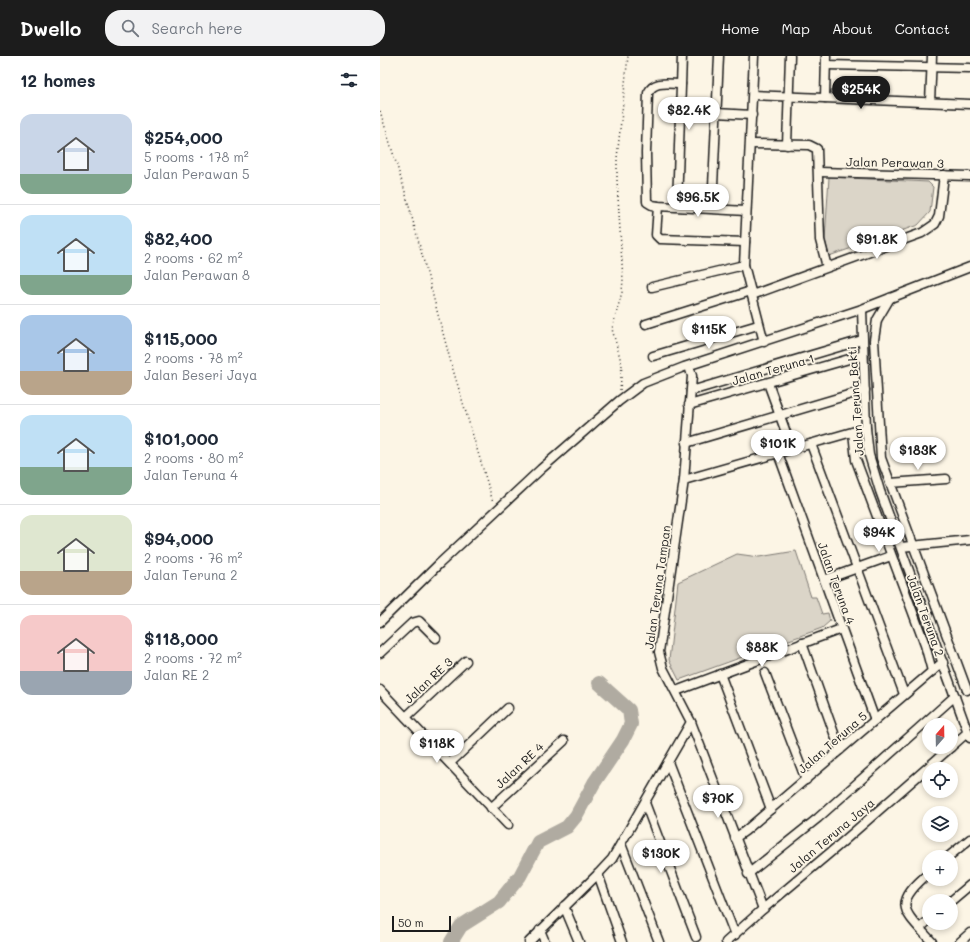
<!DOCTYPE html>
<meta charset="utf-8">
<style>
body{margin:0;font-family:Mali,sans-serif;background:#f2f2f3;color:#1f2937;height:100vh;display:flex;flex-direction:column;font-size:15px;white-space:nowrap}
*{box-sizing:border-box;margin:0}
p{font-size:13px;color:#747a83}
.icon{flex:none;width:22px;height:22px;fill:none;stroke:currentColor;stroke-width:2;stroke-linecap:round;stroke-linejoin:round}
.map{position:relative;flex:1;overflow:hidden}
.drawer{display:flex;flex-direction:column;background:#fff;width:380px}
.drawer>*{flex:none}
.needle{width:26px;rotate:20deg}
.tools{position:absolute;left:542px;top:662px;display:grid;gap:8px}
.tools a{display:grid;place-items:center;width:36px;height:36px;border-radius:50%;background:#fff;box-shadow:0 2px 6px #0003;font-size:20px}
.scale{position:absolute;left:12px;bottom:10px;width:59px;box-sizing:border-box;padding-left:4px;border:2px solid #1c1c1c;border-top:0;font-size:11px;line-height:14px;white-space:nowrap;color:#1c1c1c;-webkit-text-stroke:3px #fcf5e5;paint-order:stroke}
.price{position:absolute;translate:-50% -34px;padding:0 9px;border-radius:14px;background:#fff;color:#222;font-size:13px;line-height:26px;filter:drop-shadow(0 1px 2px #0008)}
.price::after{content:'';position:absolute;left:50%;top:24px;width:12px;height:9px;margin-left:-6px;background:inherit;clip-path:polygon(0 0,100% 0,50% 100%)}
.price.selected{background:#1c1c1c;color:#fff}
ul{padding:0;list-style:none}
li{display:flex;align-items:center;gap:12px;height:100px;padding:0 20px}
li+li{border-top:1px solid #e0e1e3}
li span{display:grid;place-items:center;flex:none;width:112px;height:80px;border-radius:12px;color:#555}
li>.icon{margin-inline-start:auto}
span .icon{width:48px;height:48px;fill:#fffc;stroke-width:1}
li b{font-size:17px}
h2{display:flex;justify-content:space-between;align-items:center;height:48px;padding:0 20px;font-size:17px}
header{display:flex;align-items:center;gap:24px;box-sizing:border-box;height:56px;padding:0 20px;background:#1c1c1c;color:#fff}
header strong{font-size:19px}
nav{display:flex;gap:22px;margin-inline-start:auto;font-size:14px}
.search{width:280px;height:36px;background:#f2f2f3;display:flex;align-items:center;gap:10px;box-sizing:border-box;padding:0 14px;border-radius:16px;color:#747a83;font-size:15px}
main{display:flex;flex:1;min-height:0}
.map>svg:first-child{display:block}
.green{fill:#dbd5c8;stroke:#7c7872}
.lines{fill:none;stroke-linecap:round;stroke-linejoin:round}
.river{stroke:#b0aba1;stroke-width:14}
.minor-casing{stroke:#1c1c1c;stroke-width:11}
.path{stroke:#1c1c1c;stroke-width:1.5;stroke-dasharray:1 3;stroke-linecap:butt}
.minor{stroke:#fcf5e5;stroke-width:8}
.labels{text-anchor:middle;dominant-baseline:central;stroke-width:3.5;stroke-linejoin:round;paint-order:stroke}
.street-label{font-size:12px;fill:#1c1c1c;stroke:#fcf5e5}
</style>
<header>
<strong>Dwello</strong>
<div class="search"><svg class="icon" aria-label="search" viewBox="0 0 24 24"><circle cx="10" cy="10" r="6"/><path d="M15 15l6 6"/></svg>Search here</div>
<nav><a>Home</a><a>Map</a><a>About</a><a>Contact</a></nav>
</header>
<main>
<section class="drawer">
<h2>12 homes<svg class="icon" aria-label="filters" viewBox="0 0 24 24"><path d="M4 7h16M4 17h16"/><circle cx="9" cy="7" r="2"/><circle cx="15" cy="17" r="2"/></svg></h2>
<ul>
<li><span style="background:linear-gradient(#c9d6e8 75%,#7fa58c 0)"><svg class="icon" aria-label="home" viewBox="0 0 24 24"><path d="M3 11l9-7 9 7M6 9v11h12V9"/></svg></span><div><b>$254,000</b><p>5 rooms · 178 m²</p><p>Jalan Perawan 5</p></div></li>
<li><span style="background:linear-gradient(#bfe0f5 75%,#7fa58c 0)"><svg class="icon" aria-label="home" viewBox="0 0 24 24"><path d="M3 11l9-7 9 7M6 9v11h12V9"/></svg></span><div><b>$82,400</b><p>2 rooms · 62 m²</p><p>Jalan Perawan 8</p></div></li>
<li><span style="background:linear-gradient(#a9c7e8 70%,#b9a48a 0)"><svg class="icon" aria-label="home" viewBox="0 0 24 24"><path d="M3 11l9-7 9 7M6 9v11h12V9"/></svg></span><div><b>$115,000</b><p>2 rooms · 78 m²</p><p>Jalan Beseri Jaya</p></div></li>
<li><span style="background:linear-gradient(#bfe0f5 65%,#7fa58c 0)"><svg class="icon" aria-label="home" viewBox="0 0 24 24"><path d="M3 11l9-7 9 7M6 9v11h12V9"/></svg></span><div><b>$101,000</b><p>2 rooms · 80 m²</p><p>Jalan Teruna 4</p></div></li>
<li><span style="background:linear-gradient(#dfe7d0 70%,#b9a48a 0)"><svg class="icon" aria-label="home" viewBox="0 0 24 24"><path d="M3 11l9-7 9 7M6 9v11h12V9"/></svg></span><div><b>$94,000</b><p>2 rooms · 76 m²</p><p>Jalan Teruna 2</p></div></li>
<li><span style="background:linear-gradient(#f6c9c9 70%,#9aa5b1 0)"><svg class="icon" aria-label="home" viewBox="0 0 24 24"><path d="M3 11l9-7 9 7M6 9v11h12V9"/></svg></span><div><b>$118,000</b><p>2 rooms · 72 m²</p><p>Jalan RE 2</p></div></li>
</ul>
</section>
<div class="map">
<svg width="590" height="886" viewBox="0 0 590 886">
<rect width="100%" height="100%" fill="#fcf5e5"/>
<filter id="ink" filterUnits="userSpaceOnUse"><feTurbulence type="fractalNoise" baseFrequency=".025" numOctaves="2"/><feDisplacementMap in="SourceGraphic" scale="8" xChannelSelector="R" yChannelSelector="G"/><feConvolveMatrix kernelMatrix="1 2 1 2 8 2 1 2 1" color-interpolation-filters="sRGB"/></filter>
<g filter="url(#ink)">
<g class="green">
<polygon points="449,121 548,126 553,131 550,156 538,169 449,200 445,184"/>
<polygon points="416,495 431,541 436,541 442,558 448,557 450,565 442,572 299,624 289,604 298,526 357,498 379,501"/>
</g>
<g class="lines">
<polyline class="river" points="71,886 81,870 119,846 140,820 158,786 187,771 196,760 214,727 243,684 251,668 249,654 219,627"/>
<defs>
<g id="minor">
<polyline points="374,0 364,209 384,286"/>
<polyline points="446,9 590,12"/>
<path d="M301,28C289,28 274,24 268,37L266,97L267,146L272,149L278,150L366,155"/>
<polyline points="373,39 590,48"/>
<polyline points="445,42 446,0"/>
<polyline points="550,46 552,0"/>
<polyline points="300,55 372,59"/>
<polyline points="371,88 429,89 437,93 440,184 447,211"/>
<polyline points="407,89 410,0"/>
<polyline points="439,116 590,120"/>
<polyline points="278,150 276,179 280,183 365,186"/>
<polyline points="297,150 302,0"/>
<polyline points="332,152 339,0"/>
<polyline points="272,231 364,209"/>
<polyline points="372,239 542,177 555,168 559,160 564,119"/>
<polyline points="510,242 497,264 494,284 501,402 587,634"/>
<polyline points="482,253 486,372 489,399 500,435 590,682"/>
<polyline points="266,268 371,235"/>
<polyline points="273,300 378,269"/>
<polyline points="388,327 412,393"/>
<polyline points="311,335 482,284"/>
<polyline points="309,349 483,299"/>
<polyline points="473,376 476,404 545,589 552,615"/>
<polyline points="306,387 485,334"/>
<polyline points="431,388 524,638"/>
<polyline points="398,397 495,664"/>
<polyline points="304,424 486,372"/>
<polyline points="510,427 566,423"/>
<polyline points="521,491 590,484"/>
<polyline points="444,524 511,500"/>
<polyline points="0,566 59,508 161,413 239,345 263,327 304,311 482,253 590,211"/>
<polyline points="422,587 460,694"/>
<polyline points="0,597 32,567 39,565 56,582"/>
<polyline points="385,617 426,724"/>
<polyline points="340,618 391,753"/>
<polyline points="0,634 128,769"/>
<polyline points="296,635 461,573"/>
<polyline points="26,661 86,605"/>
<polyline points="311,666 383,853"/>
<polyline points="571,691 588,676"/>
<polyline points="288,706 355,879"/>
<polyline points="70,707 128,652"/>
<polyline points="265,747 316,881"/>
<polyline points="111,752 184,685"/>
<polyline points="355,782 365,775 563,606"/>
<polyline points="241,788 279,886"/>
<polyline points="568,801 590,783"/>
<path d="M549,817C511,849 524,855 552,886"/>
<polyline points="218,818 242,886"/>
<polyline points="368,818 438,762 575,640"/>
<polyline points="571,845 590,829"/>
<polyline points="184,850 199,886"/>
<polyline points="540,872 549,864"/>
<polyline points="160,874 165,886"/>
<polyline points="149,886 218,818 232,803 311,666 283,612 279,596 304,424 312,320 309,310"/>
<polyline points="346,886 383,853 458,790 571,691"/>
<polyline points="580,886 590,877"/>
</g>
</defs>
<use href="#minor" class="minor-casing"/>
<g class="path">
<polyline points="0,55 26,139 71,307 113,446"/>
<polyline points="240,334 242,309 232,273 242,236 243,224 237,124 237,102 248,0"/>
</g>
<use href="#minor" class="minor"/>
</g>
</g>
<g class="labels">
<g class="street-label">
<text transform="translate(515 106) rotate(1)">Jalan Perawan 3</text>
<text transform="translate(393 313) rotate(-16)">Jalan Teruna 1</text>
<text transform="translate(475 345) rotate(-94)">Jalan Teruna Bakti</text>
<text transform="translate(457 527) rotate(70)">Jalan Teruna 4</text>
<text transform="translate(277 531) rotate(-82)">Jalan Teruna Tampan</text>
<text transform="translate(546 559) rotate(70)">Jalan Teruna 2</text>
<text transform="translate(48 624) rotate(-43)">Jalan RE 3</text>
<text transform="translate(452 686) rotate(-41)">Jalan Teruna 5</text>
<text transform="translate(139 709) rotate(-43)">Jalan RE 4</text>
<text transform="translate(451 779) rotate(-40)">Jalan Teruna Jaya</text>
</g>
</g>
</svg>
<div class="tools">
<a><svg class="needle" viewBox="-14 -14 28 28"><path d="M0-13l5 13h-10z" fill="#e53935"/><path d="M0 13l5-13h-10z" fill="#747a83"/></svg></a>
<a><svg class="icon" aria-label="locate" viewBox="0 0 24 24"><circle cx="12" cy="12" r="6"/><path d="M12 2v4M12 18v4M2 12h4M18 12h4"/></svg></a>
<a><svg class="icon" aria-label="layers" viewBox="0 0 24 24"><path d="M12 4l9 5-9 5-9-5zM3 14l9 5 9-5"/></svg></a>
<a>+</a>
<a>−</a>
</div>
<div class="scale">50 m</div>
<b class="price selected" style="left:481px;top:54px">$254K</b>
<b class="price" style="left:309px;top:75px">$82.4K</b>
<b class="price" style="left:318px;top:162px">$96.5K</b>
<b class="price" style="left:497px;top:204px">$91.8K</b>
<b class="price" style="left:329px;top:294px">$115K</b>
<b class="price" style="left:398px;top:408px">$101K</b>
<b class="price" style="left:538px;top:415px">$183K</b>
<b class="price" style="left:499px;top:497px">$94K</b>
<b class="price" style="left:382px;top:612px">$88K</b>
<b class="price" style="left:57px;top:708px">$118K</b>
<b class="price" style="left:338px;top:763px">$70K</b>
<b class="price" style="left:281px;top:818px">$130K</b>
</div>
</main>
